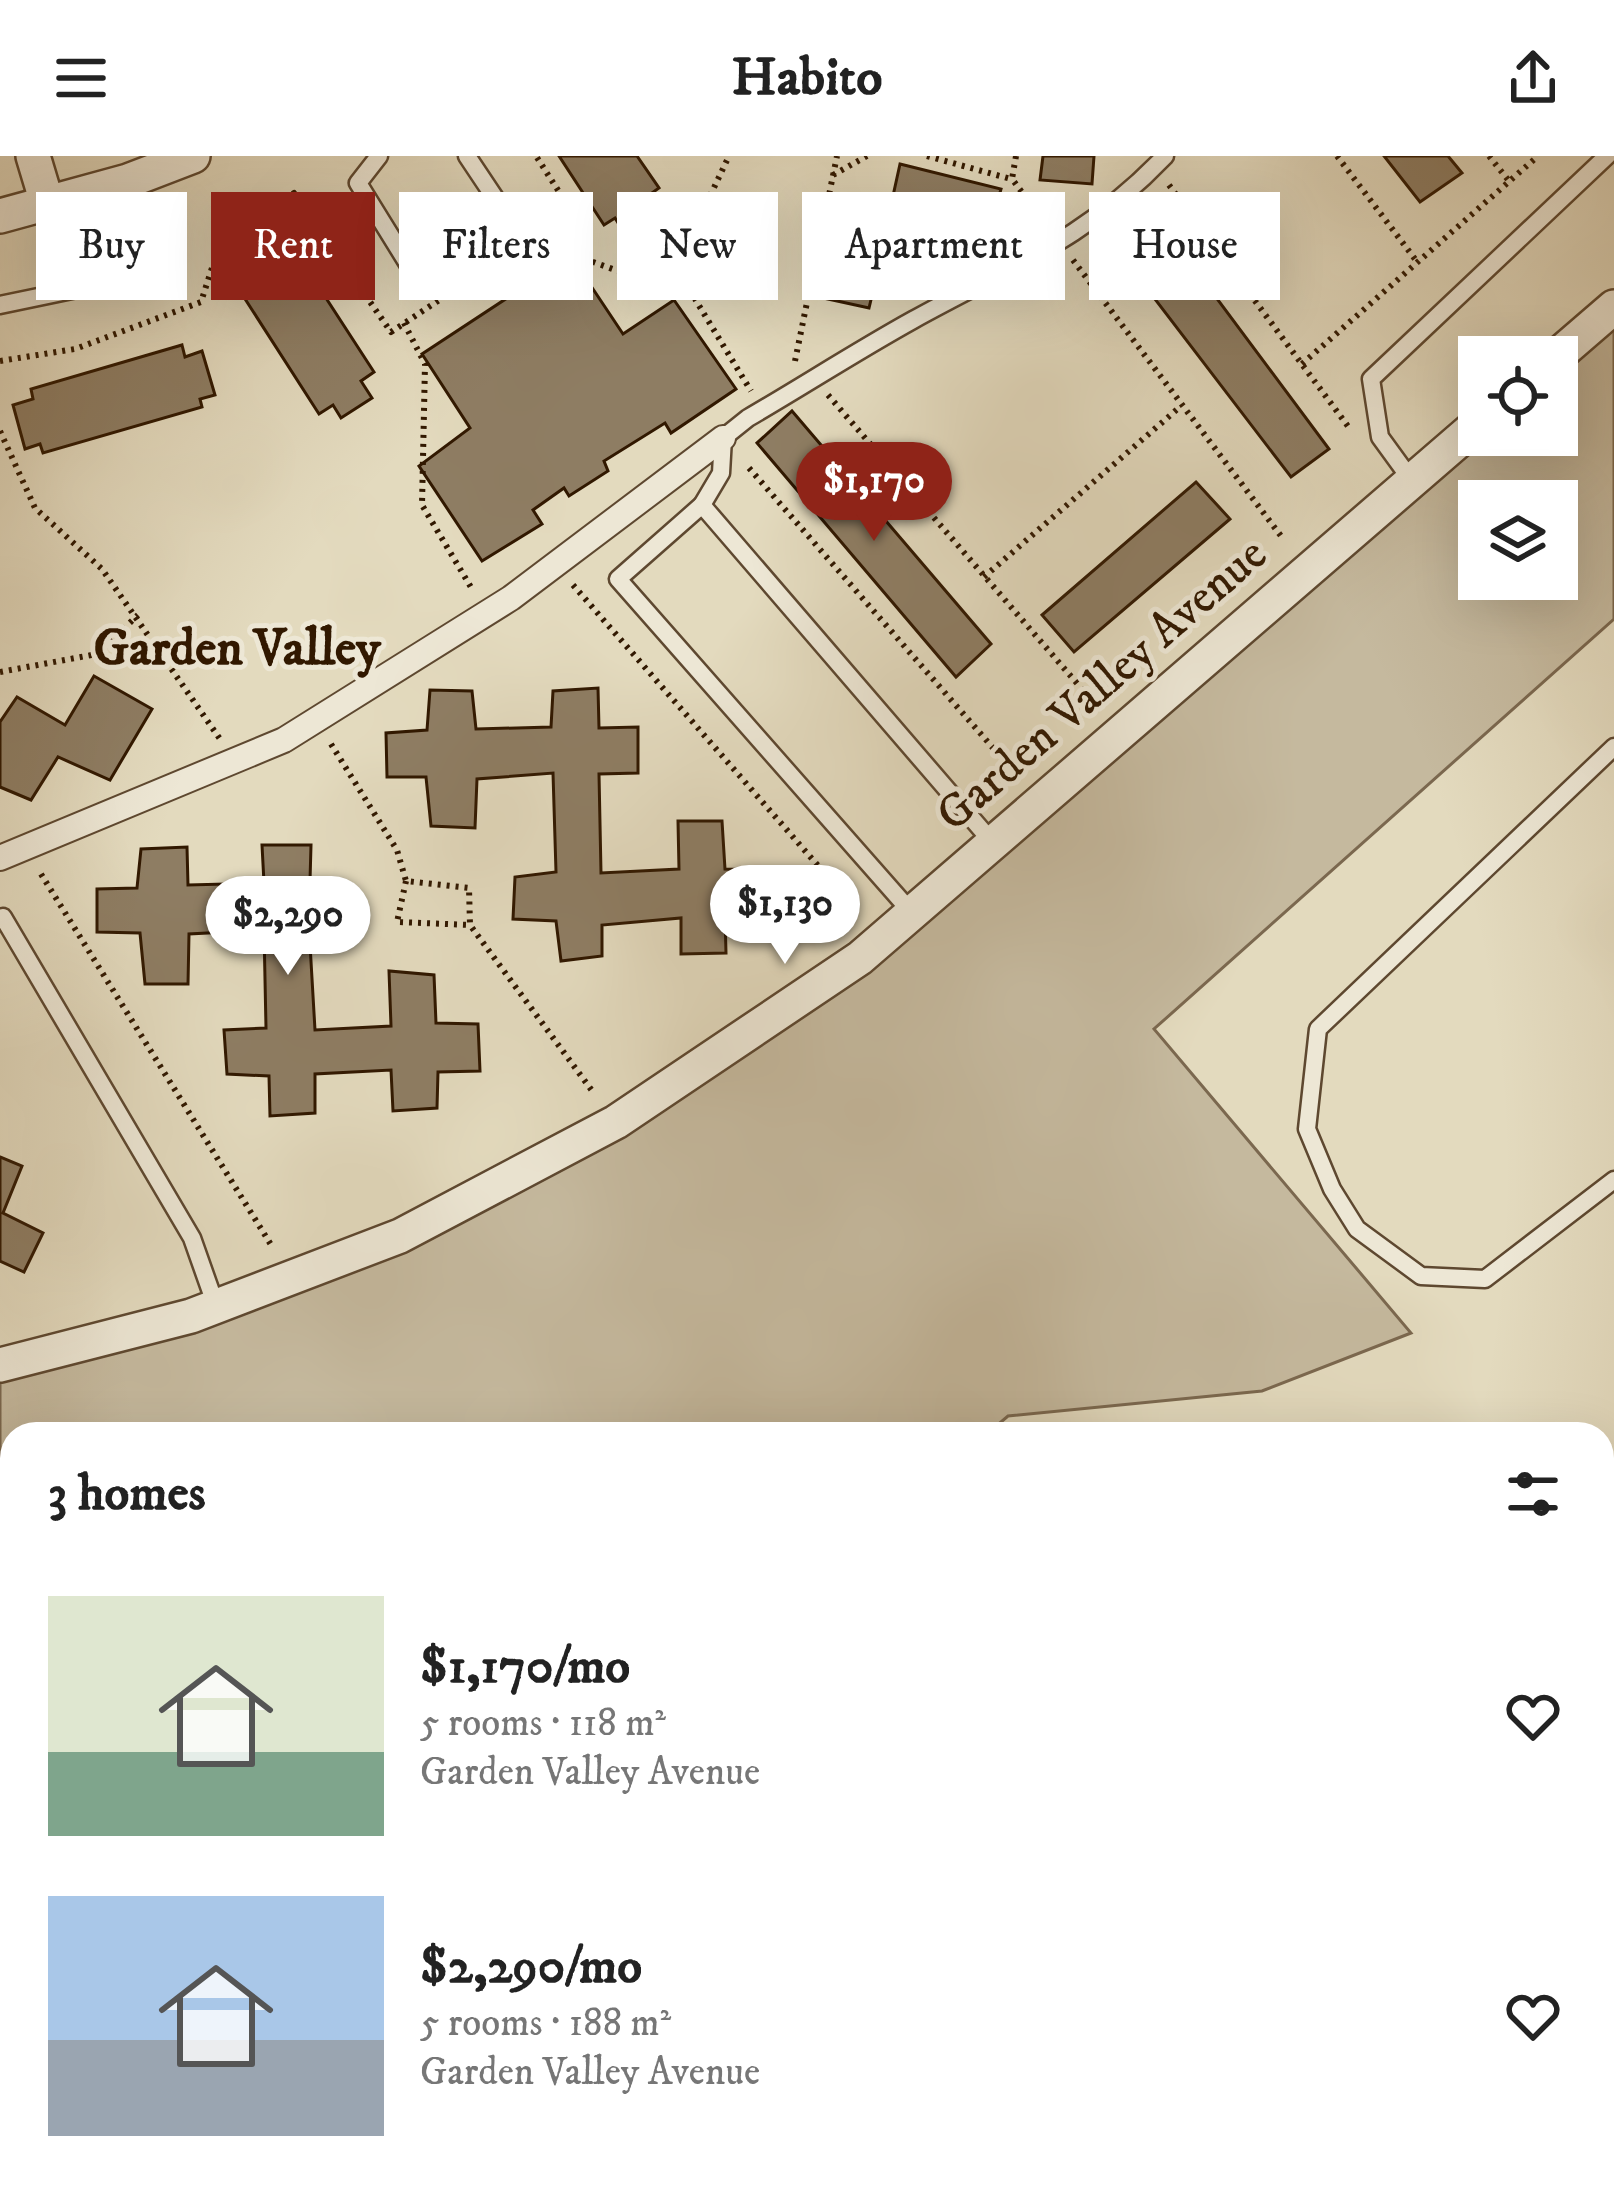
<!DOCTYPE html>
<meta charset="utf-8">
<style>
body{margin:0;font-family:"IM FELL DW Pica",serif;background:#f6f6f6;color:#222;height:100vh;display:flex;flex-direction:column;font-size:45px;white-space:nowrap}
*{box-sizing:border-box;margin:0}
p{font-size:39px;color:#767676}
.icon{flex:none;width:66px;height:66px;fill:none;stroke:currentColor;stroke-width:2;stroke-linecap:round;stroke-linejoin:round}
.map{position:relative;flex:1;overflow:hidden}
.details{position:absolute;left:0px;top:1266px;width:1614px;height:768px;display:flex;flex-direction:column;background:#fff;border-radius:36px 36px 0 0;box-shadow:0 12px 48px #0002}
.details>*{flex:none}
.banner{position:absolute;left:36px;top:36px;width:1542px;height:108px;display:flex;gap:24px}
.buttons{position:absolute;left:1458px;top:180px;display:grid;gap:24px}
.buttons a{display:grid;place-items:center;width:120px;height:120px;border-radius:0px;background:#fff;box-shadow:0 12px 48px #0002;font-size:60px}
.price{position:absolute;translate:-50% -102px;padding:0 27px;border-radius:42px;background:#fff;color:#222;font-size:39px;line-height:78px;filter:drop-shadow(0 3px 6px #0008)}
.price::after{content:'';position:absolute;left:50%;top:72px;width:36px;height:27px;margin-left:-18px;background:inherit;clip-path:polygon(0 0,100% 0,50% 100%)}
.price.on{background:#8f2418;color:#fff}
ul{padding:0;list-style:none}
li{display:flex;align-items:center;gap:36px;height:300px;padding:0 48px}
li span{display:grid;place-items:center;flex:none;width:336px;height:240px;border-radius:0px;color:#555}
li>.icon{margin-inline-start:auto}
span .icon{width:144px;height:144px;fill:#fffc;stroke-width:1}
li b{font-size:51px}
h2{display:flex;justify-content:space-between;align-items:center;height:144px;padding:0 48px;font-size:51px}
.chip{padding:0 42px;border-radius:0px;background:#fff;box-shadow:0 12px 48px #0002;font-size:42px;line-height:108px}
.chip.on{background:#8f2418;color:#fff}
header{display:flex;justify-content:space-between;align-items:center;height:156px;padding:0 48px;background:#fff;font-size:54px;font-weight:700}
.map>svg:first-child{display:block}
.green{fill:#c5b99e;stroke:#7b684f;stroke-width:3;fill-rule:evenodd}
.building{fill:#8e7d63;stroke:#311800;stroke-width:3}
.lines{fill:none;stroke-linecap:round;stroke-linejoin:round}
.service-casing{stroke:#5e4830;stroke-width:21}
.pedestrian-casing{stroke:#5e4830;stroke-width:28}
.minor-casing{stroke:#5e4830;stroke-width:38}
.path{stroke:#311800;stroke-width:6;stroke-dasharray:3 6;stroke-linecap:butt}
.service{stroke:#ede7d5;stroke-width:16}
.pedestrian{stroke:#ede7d5;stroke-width:24}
.minor{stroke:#ede7d5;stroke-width:33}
.labels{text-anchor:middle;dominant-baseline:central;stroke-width:10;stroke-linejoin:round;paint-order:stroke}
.street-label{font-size:48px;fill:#311800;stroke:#ede7d5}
.neighbourhood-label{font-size:51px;font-weight:bold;fill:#311800;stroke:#ede7d5}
</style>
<header><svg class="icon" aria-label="menu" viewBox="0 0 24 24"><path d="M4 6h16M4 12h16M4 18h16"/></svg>Habito<svg class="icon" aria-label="share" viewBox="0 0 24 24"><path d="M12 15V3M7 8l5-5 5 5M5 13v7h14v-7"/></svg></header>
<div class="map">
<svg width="1614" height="2034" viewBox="0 0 1614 2034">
<rect width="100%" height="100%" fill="#e3dabe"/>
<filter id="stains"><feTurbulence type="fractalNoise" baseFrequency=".00167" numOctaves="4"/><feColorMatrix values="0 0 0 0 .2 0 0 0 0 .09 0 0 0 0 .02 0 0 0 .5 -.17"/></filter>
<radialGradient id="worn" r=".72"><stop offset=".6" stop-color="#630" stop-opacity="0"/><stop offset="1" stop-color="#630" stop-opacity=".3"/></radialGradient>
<path class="green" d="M1614,151V463L1154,873L1411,1177L1262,1235L1008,1260L987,1278H12V1564L0,1563V1209L400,1080L860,802L1479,279H1557V201ZM1479,345H1557V423H1479Z"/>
<g class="building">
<polygon points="559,0 637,0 659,32 652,37 660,51 623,75 615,62 604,69"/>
<polygon points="1043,0 1094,0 1092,28 1040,24"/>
<polygon points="1384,0 1448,0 1462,17 1420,46"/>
<polygon points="900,8 1001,33 987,83 891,61 869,152 819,141 846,39 891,49"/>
<polygon points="1145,46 1329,293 1291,321 1106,79"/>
<polygon points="269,73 278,87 287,82 374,216 361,225 372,242 341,262 333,249 319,258 229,118 237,113 228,99"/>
<polygon points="571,100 623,178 674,144 736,233 671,277 665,267 604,305 608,315 569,340 564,332 533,354 542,368 482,405 419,310 470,272 422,198"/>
<polygon points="182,189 185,201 202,195 215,239 200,243 202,251 43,297 40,288 25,293 13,249 33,243 31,233"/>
<polygon points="792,255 991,488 956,521 757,287"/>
<polygon points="1196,326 1230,363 1074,496 1042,459"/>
<polygon points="94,520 152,553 110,624 58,601 31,644 0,631 0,566 17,541 65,569"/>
<polygon points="598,532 599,572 638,571 638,617 599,618 601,717 679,713 678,665 722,665 725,713 765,714 767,758 725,759 726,797 681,798 681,762 602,769 602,800 561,805 556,765 513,763 515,721 556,716 553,617 477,623 475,672 431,670 426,621 387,621 386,577 427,574 430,534 472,535 476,573 551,571 553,535"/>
<polygon points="262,689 311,689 310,725 351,728 350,769 309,771 315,874 391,870 389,815 434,819 436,867 478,868 480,915 438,916 437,952 393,955 391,914 315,918 315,957 270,960 269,920 227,918 224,874 266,872 264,774 189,778 188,828 145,828 140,777 97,776 97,733 137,732 141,693 187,691 188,729 264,727"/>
<polygon points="0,1001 22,1010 3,1057 43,1077 24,1116 0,1105"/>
</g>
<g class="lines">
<defs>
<g id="service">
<polyline points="379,0 358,27 413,116 505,57 467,0"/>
<polyline points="0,149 125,123 148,111 128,25"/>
<polyline points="1412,325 1380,281 1371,223 1607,0"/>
<path d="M702,349L721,317L723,282L748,262C803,230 857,195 913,164C1012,109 1084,85 1165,0"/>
<polyline points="1614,591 1318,873 1307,973 1332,1033 1357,1073 1421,1120 1485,1123 1614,1024"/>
<polyline points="912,757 618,423 702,349 993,687"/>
<polyline points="3,761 192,1082 216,1150"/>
<polyline points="1602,1784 1614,1805"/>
<polyline points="1575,2022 1583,2034"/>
<polyline points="1313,2034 1331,2022"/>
</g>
<polyline id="pedestrian" points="0,702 284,584 511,442 723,282"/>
<g id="minor">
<polyline points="33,0 48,50"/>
<polyline points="0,60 128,25 193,0"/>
<polyline points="1556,201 1614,151"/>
<polyline points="0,1209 191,1160 400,1080 616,966 860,802 1479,267"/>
</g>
</defs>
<use href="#service" class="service-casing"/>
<use href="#pedestrian" class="pedestrian-casing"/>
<use href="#minor" class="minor-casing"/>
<g class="path">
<polyline points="927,0 1011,23"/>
<polyline points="1016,0 1012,23 1043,64"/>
<polyline points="1337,0 1418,107"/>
<polyline points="1489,0 1509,25"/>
<polyline points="833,19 867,0"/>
<polyline points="1169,29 1350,273"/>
<polyline points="559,65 585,103 695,143 751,235"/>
<polyline points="1073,104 1284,384"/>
<polyline points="653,131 701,59 729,0"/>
<polyline points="404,167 425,208 422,349 472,433"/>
<polyline points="0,205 75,193 201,146 220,87 294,37 391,176 572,56 536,0"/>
<polyline points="795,205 837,0"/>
<polyline points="1302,208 1538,0"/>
<polyline points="828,239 1094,547"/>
<polyline points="0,275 35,352 102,413 220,583"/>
<polyline points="749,312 1014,616"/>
<polyline points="984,421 1181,250"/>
<polyline points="573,429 855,752"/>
<polyline points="0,516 97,498 138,459"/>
<polyline points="331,588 397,694 406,725 469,732 470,769 593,936"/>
<polyline points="41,718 273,1092"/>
<polyline points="406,725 397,766 470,769"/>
</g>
<use href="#service" class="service"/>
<use href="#pedestrian" class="pedestrian"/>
<use href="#minor" class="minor"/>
</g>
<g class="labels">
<g class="street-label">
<text transform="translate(1102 529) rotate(-41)">Garden Valley Avenue</text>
</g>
<g class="neighbourhood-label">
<text x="237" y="493">Garden Valley</text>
</g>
</g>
<rect width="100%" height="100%" filter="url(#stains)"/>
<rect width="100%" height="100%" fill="url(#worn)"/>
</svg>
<div class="buttons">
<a><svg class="icon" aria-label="locate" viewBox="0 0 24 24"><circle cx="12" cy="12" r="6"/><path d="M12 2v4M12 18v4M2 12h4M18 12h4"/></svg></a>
<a><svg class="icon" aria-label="layers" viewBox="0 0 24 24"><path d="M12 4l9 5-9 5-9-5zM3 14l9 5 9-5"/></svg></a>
</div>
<b class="price on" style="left:874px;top:388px">$1,170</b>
<b class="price" style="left:785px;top:811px">$1,130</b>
<b class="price" style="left:288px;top:822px">$2,290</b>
<div class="banner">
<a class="chip">Buy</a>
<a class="chip on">Rent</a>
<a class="chip">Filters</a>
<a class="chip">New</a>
<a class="chip">Apartment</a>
<a class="chip">House</a>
</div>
<section class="details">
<h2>3 homes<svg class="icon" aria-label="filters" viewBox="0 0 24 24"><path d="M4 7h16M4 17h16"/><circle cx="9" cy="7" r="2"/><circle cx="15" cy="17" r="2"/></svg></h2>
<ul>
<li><span style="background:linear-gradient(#dfe7d0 65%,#7fa58c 0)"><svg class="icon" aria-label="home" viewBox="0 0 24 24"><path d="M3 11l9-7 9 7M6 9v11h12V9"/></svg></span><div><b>$1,170/mo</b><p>5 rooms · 118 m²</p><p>Garden Valley Avenue</p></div><svg class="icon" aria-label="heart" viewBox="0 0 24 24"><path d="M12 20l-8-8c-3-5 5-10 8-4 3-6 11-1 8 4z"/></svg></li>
<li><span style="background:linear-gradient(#a9c7e8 60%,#9aa5b1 0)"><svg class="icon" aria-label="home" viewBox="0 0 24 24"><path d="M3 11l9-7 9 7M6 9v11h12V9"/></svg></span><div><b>$2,290/mo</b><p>5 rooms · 188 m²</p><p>Garden Valley Avenue</p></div><svg class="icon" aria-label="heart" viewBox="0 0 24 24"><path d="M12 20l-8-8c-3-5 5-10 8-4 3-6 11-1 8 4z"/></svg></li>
</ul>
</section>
</div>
